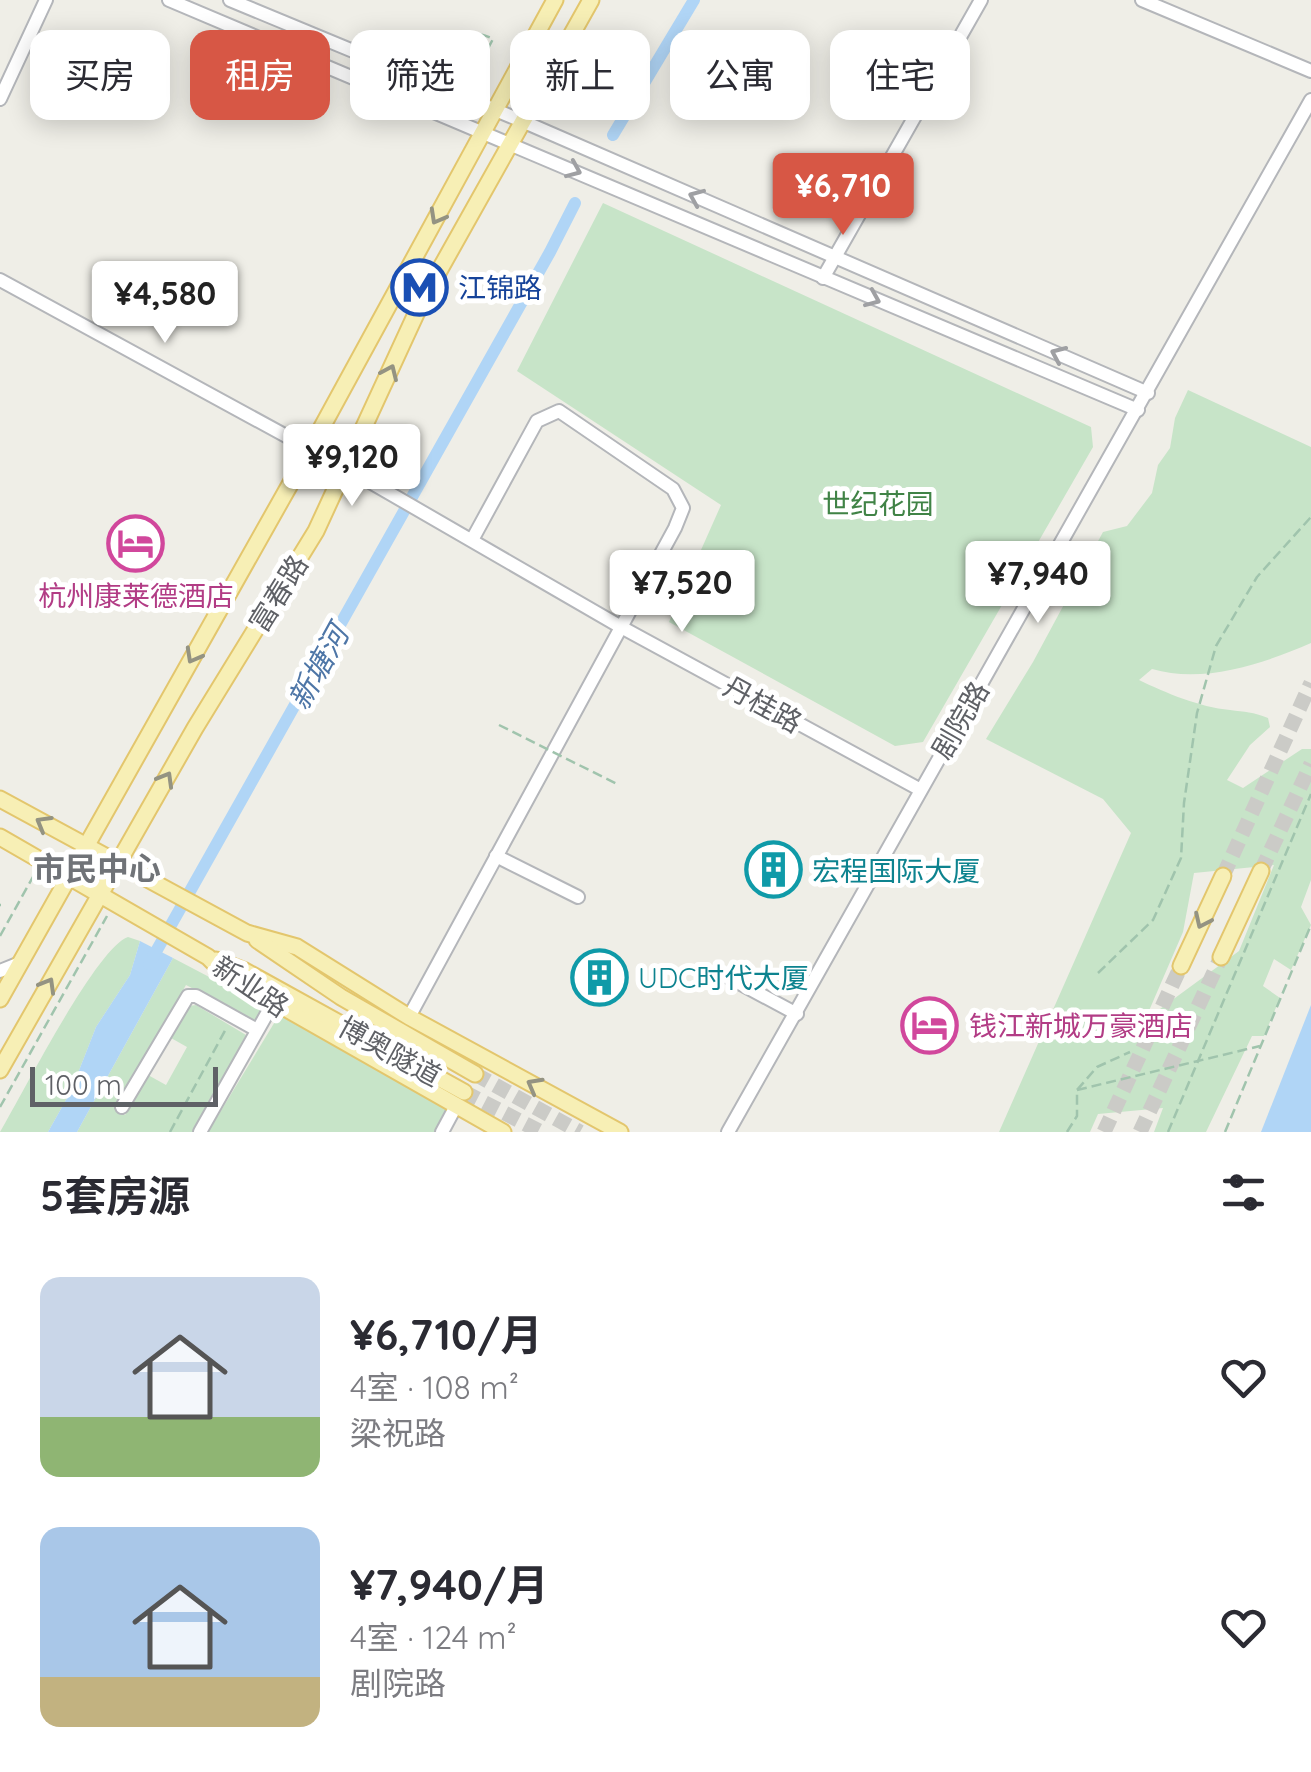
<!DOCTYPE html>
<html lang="zh">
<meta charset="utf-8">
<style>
body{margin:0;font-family:Quicksand,"Noto Sans SC",sans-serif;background:#f2f2f3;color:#2b2b33;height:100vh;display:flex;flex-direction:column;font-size:38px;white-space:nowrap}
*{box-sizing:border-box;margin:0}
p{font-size:32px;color:#7c7c81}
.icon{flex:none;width:55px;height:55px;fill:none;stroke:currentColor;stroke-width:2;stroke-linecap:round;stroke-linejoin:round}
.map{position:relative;height:1132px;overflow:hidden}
.details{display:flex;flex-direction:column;background:#fff;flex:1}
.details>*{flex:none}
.top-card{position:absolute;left:30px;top:30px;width:1252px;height:90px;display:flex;gap:20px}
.scale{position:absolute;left:30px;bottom:25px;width:188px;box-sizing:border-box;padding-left:10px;border:5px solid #5f6166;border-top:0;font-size:28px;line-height:35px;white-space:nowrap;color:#5f6166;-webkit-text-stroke:8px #fff;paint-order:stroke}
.price{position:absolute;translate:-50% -85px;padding:0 22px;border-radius:10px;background:#fff;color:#222;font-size:32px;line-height:65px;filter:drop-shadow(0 2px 5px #0008)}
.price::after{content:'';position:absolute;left:50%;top:60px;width:30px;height:22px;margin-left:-15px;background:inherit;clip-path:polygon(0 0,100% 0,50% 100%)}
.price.current{background:#d75745;color:#fff}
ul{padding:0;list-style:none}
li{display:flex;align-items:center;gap:30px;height:250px;padding:0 40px}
li span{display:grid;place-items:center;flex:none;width:280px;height:200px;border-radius:20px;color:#555}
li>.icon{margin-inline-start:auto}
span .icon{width:120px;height:120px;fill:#fffc;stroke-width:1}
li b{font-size:42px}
h2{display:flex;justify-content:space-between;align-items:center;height:120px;padding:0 40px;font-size:42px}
.chip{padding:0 35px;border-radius:20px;background:#fff;box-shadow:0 5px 25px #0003;font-size:35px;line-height:90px}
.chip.current{background:#d75745;color:#fff}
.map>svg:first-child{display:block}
.green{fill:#c7e4c8;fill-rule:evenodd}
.water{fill:#b0d5f6}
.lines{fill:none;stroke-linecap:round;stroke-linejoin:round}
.canal{stroke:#b0d5f6;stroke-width:12}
.major-tunnel{stroke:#cbcbc7;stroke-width:15;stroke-dasharray:15 8;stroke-linecap:butt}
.minor-casing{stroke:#b4b6ba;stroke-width:16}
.major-casing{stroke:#e3c66d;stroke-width:19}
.path{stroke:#a0c4ad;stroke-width:2.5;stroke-dasharray:10 5;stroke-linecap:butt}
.minor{stroke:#fff;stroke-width:12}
.major{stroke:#f7efb5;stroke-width:15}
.path-bridge{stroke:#a0c4ad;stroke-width:2.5;stroke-dasharray:10 5;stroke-linecap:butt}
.oneway{stroke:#9fa0a3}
.oneway2{stroke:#949382}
.labels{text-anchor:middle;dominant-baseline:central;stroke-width:10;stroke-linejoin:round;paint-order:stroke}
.transit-label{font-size:28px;fill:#164399;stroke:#fff;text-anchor:start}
.park-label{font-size:28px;fill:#408346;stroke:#fff}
.street-label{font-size:28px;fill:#5f6166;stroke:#fff}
.hotel-label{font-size:28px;fill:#b23c85;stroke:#fff}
.culture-label{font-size:28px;fill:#0d838f;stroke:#fff;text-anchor:start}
.water-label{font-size:30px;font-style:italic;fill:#4e76a7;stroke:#fff}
.quarter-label{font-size:32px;font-weight:bold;fill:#707378;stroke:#fff}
</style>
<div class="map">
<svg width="1311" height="1132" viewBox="0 0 1311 1132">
<rect width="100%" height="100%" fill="#efeee7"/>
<g class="green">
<polygon points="603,203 1091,427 1093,447 923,742 895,746 669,622 721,505 517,371"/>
<path d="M1188,390L1311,447V643C1263,664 1203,684 1152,669L1139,680C1166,693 1199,707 1230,710C1245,712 1253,712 1268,718L1270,727L1250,745L1227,780L1243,788L1302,749H1311V880L1301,907L1311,925L1291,970L1274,959L1263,986L1280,998L1264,1036H1252L1206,1132H1154L1163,1108L1098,1114L1090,1132H999L1131,833L1103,799L986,739L1033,662L1103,532L1127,526L1152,493L1158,465L1170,448L1175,418ZM1274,865L1239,951L1145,1020L1183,932L1194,873Z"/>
<path d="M128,937L140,941L130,975L96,1027L71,1091L48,1132H0C22,1095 96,948 128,937Z"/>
<polygon points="173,958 261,1004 263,1011 257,1019 252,1019 186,985 115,1108 125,1115 148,1075 166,1085 187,1047 171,1038 189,1006 196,1005 246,1035 193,1132 77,1132"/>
<polygon points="279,1015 447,1109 435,1132 208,1132"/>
</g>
<g class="water">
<polygon points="140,941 173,958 77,1132 48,1132 71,1091 96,1027 130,975"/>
<polygon points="1311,1005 1311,1132 1261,1132"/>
</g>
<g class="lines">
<g class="canal">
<polyline points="613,135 694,0"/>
<polyline points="149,964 550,252 575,203"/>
</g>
<g class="major-tunnel">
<polyline points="1261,871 1311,764"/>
<polyline points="1223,876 1311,683"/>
<polyline points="475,1074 580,1132"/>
<polyline points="464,1092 541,1132"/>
<polyline points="1104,1132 1181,966"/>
<polyline points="1140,1132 1221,957"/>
</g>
<defs>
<g id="minor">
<polyline points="169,0 1138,410"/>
<polyline points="230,0 522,121 1148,393"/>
<polyline points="1142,0 1311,71"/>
<polyline points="0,99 46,0"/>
<polyline points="823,278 981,0"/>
<polyline points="0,280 310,449"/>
<polyline points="346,468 621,627 919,789"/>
<polyline points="496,856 578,897"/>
<polyline points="0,971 20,963"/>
<polyline points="726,976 797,1014"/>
<polyline points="409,1017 675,528 683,508 673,489 559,411 537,421 472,540"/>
<polyline points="122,1107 188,996 196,996 257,1030"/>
<polyline points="200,1132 273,1003"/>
<polyline points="442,1132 456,1106"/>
<polyline points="728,1132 1311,100"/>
</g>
<g id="major">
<polyline points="0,799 247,933 297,947 409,1017 620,1132"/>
<polyline points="0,837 208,957 225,974 503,1132"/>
<polyline points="257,940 341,997 475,1074"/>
<polyline points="1221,957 1261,871"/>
<polyline points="216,960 245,971 464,1092"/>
<polyline points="1181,966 1223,876"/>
<polyline points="0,999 310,449 555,0"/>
<polyline points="0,1070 195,728 316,531 421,303 591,0"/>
</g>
</defs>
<use href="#minor" class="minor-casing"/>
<use href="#major" class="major-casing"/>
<g class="path">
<path d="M453,43L443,61L424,44C444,30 472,28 493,39L486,52L477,59L470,42"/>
<polyline points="0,905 1,905"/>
<polyline points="0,936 34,875"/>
<polyline points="1098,973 1153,920 1181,858 1184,803 1197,713 1216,646 1257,577 1311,517"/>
<polyline points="0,1107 107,916"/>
<polyline points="170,1132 227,1027"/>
<polyline points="1067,1132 1077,1116 1077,1090 1097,1067 1130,1052"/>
<polyline points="1168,1132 1311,794"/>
<polyline points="1225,1132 1311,925"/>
</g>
<use href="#minor" class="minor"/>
<use href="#major" class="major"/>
<g class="path-bridge">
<polyline points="499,725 619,785"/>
<polyline points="1077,1090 1260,1046"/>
</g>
</g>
<defs><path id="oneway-chevron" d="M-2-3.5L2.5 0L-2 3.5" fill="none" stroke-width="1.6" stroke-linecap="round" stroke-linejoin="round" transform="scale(2.5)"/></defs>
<g class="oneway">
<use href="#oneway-chevron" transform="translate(574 170) rotate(23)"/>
<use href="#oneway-chevron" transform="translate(696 197) rotate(-157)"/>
<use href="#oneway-chevron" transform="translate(873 299) rotate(23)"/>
<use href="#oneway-chevron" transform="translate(1058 354) rotate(-156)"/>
</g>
<g class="oneway2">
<use href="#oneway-chevron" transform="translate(437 217) rotate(119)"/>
<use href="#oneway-chevron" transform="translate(390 372) rotate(-66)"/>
<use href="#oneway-chevron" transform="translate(193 656) rotate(119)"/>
<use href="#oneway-chevron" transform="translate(166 779) rotate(-60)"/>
<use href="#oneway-chevron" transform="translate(43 823) rotate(-150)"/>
<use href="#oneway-chevron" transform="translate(1202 921) rotate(115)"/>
<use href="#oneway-chevron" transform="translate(48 985) rotate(-60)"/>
<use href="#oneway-chevron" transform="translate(534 1085) rotate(-151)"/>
</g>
<defs>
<symbol id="metro-ring" viewBox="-11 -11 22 22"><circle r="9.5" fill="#fff" stroke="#1a4fb4" stroke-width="1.5"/><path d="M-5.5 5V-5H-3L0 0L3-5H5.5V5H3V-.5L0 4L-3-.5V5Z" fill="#1a4fb4"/></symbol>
<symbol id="hotel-ring" viewBox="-11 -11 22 22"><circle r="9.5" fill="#fff" stroke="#d1479c" stroke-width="1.5"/><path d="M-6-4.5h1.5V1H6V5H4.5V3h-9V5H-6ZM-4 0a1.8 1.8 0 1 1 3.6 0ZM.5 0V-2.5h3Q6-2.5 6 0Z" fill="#d1479c"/></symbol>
<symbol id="building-ring" viewBox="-11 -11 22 22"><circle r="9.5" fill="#fff" stroke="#0f9aa8" stroke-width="1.5"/><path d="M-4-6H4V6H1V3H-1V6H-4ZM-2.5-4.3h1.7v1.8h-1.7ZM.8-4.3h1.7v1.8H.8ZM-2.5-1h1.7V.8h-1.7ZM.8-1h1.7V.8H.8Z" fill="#0f9aa8"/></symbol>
</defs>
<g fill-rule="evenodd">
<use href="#metro-ring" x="388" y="256" width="63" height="63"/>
<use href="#hotel-ring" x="104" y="512" width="63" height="63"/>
<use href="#building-ring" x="742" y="838" width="63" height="63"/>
<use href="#building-ring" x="568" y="946" width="63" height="63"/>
<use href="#hotel-ring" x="898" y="994" width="63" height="63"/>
</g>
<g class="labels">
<g class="transit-label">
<text x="458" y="287">江锦路</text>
</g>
<g class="park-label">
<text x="878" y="503">世纪花园</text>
</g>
<g class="street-label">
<text transform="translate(278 593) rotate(-58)">富春路</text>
<text transform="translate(763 704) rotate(29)">丹桂路</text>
<text transform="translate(960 720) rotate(-60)">剧院路</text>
<text transform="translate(251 986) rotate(34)">新业路</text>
<text transform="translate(390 1051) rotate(29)">博奥隧道</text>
</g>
<g class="hotel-label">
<text x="136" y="595">杭州康莱德酒店</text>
<text x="969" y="1025" text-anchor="start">钱江新城万豪酒店</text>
</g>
<g class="culture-label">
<text x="812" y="870">宏程国际大厦</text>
<text x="638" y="977">UDC时代大厦</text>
</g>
<g class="water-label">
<text transform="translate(318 667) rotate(-61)">新塘河</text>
</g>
<g class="quarter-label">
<text x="97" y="868">市民中心</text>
</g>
</g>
</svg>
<div class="scale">100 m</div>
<b class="price current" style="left:843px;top:238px">¥6,710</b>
<b class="price" style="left:165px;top:346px">¥4,580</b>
<b class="price" style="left:352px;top:509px">¥9,120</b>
<b class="price" style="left:1038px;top:626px">¥7,940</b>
<b class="price" style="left:682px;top:635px">¥7,520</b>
<div class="top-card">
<a class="chip">买房</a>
<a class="chip current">租房</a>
<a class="chip">筛选</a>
<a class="chip">新上</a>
<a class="chip">公寓</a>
<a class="chip">住宅</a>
</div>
</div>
<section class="details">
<h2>5套房源<svg class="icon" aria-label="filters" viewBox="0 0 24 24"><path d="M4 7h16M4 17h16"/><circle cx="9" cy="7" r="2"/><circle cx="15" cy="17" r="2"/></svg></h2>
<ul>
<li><span style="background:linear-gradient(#c9d6e8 70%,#8fb573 0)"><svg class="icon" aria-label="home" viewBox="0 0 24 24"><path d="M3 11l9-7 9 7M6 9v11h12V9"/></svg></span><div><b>¥6,710/月</b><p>4室 · 108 m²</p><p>梁祝路</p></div><svg class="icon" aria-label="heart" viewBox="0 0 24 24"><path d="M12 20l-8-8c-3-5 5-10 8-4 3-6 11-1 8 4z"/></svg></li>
<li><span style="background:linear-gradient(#a9c7e8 75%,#c2b280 0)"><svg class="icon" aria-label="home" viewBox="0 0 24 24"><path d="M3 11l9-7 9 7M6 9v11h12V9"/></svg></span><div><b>¥7,940/月</b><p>4室 · 124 m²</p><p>剧院路</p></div><svg class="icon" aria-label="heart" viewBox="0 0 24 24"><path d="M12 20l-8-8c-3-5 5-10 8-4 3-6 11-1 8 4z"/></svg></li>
</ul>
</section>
